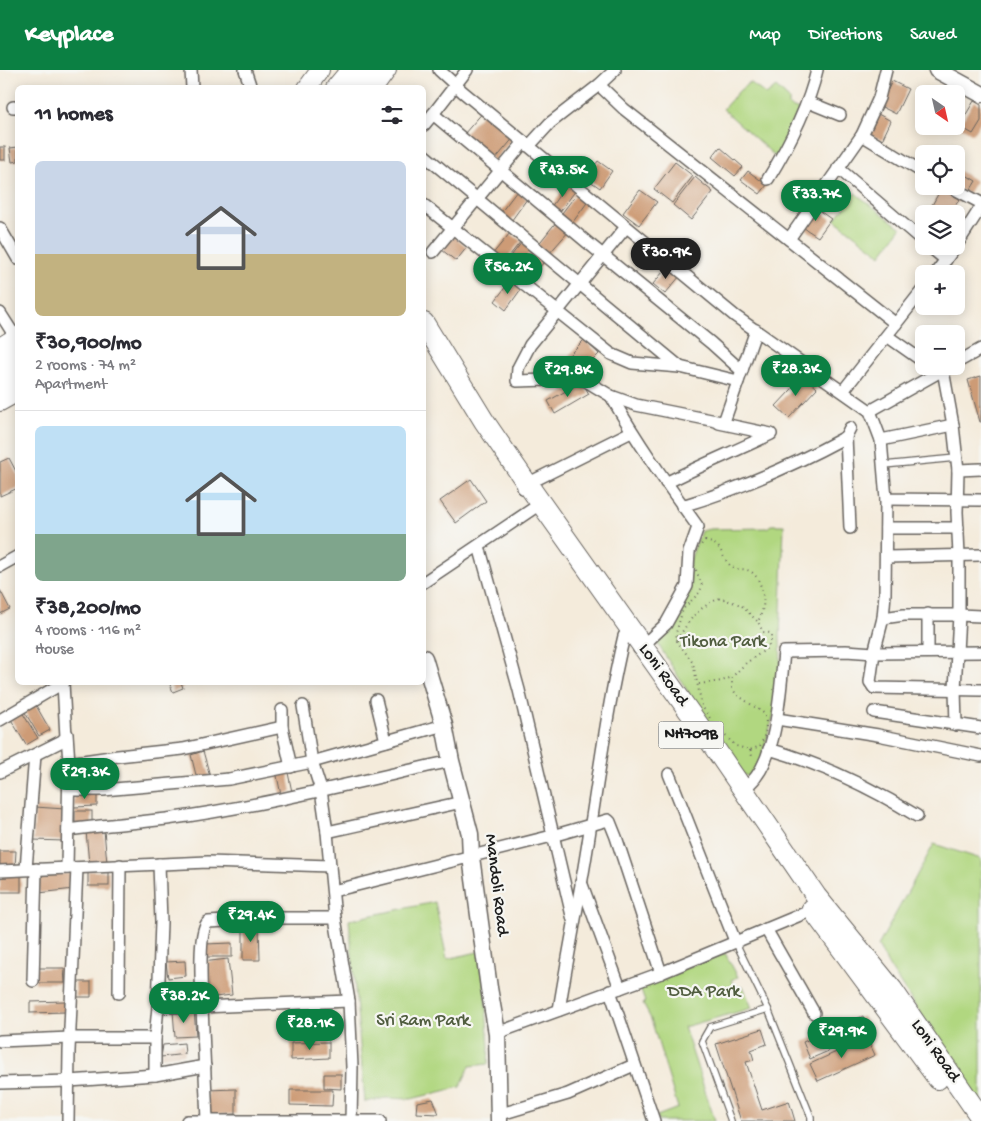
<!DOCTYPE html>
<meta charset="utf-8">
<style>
body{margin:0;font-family:"Gochi Hand",sans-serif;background:#f7f7f7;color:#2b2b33;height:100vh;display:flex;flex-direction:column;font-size:19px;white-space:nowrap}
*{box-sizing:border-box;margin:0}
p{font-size:16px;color:#7c7c81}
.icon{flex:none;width:28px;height:28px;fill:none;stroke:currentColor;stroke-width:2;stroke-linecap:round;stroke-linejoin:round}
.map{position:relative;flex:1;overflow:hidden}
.sheet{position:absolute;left:15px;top:15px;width:411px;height:600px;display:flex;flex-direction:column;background:#fff;border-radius:8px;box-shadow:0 2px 12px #0003}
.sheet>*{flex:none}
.needle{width:32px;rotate:146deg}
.tools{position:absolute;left:915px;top:15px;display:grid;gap:10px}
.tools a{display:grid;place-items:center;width:50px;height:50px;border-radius:8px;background:#fff;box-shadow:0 2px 12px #0003;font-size:25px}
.price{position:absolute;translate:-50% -42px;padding:0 11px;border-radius:18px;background:#0b8043;color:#fff;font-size:16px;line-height:32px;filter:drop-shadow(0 1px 2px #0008)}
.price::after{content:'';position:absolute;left:50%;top:30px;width:15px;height:11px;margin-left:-8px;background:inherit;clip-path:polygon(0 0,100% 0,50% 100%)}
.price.on{background:#222;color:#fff}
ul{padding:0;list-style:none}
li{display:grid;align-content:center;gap:10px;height:265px;padding:0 20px}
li+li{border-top:1px solid #e1e1e2}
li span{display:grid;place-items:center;height:155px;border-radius:8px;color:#555}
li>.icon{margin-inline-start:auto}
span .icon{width:90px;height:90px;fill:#fffc;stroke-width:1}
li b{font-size:21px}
h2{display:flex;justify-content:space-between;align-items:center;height:60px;padding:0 20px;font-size:21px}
header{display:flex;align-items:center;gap:30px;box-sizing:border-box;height:70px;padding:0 25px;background:#0b8043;color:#fff}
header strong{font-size:24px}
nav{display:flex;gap:28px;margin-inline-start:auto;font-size:18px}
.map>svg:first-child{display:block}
.green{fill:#b1d780;stroke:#667a4e}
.building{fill:#cd9b76}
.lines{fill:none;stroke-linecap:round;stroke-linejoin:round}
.lane-casing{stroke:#68645f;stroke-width:8}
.street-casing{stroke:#68645f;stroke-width:14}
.secondary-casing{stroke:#68645f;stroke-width:19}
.primary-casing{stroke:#68645f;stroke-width:20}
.highway-casing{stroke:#68645f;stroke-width:22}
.path{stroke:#68645f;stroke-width:2;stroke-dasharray:1 4;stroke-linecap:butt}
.lane{stroke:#fff;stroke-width:5.5}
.street{stroke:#fff;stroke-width:11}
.secondary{stroke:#fff;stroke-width:16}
.primary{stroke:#fff;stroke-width:18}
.highway{stroke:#fff;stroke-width:20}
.labels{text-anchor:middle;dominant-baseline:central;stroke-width:4.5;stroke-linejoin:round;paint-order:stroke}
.shield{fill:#f6f6f2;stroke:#5d5d5c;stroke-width:1}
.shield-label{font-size:16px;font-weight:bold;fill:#1c1c1c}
.park-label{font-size:18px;fill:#505d3f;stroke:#f6f6f2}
.street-label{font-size:18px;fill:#1c1c1c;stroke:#f6f6f2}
</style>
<header>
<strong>Keyplace</strong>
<nav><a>Map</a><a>Directions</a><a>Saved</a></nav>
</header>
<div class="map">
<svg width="981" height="1051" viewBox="0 0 981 1051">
<rect width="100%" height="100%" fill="#f6f6f2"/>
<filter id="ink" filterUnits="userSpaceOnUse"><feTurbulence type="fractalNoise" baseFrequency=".02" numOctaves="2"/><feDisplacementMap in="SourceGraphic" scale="10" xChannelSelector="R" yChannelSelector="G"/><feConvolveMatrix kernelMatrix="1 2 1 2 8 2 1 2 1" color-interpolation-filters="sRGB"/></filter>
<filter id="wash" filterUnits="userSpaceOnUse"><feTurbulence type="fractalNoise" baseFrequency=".0096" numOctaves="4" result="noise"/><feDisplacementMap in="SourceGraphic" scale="20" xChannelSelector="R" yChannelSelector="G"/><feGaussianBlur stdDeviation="1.12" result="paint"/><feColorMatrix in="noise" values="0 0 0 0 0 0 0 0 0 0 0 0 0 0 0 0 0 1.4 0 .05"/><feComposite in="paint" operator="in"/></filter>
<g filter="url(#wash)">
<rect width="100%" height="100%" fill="#f4ebdb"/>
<g class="green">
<polygon points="750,12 766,25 776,17 789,29 789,36 799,40 777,88 723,39 739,21"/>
<polygon points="855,123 901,158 881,185 835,150"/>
<polygon points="771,455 784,455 780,569 781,595 775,640 758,700 748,706 744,705 700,641 654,568 670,551 690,490 701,461 710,459 767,458"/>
<polygon points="934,774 981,789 981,1034 890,898 878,876"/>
<polygon points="435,832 447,889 482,881 489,977 488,994 470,996 460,1017 411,1029 386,1028 365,1032 349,850"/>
<polygon points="725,883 738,907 731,910 734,918 743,916 752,938 684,957 715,1051 658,1051 657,1046 678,1038 651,949 643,934 645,932 639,915"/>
</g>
<g id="blocks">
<g class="building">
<polygon points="892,11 908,19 896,44 880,36"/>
<polygon points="974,31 981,35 981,51 973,64 959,56"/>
<polygon points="485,40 515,66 494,91 464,64"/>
<polygon points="878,44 891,51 882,70 868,64"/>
<rect x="0" y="77" width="5" height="13"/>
<polygon points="18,77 18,91 12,92 10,78"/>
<polygon points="720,77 743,97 735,106 712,87"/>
<polygon points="598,91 612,101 600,118 586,108"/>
<polygon points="675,92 693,106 672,133 654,119"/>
<polygon points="956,99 976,111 968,124 956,117"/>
<polygon points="748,101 767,115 760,124 741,110"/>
<polygon points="695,107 713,122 691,150 673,135"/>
<polygon points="567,114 576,120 559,143 551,137"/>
<polygon points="942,117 962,126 949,144 942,144 931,137"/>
<polygon points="640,120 657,132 639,155 623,143"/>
<polygon points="517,121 527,129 509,154 498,146"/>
<polygon points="578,122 589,130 570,156 559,147"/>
<polygon points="814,137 831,149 818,167 801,156"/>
<polygon points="557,151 569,161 548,185 537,176"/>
<polygon points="510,163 521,171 502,195 491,186"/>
<polygon points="454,166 467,177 456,191 442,180"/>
<polygon points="522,172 532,180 514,203 504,195"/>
<polygon points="534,180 546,189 531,209 519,199"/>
<polygon points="668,196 680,206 665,224 653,214"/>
<polygon points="510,211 521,219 506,240 495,231"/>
<polygon points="584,270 599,284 584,299 569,285"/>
<polygon points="804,306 817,318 789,348 776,336"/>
<polygon points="981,306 981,352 980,352 968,310"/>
<polygon points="582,312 589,324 555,344 548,331"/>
<polygon points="9,388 18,405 18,418 0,426 0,392"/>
<polygon points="471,409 486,431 456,453 440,431"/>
<polygon points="0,520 10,539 0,544"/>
<polygon points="169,612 181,612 183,618 173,622"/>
<polygon points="34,632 50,660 39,666 23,639"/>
<polygon points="20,639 38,668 26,675 9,646"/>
<polygon points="203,681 210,706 197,709 191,685"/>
<polygon points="287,698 292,722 281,725 276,701"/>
<polygon points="97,722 97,736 74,737 74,723"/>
<polygon points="35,737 65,739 64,771 33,770"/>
<rect x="75" y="741" width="17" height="15"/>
<polygon points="104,760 107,793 89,794 86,761"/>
<polygon points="0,781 16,781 15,797 0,797"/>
<rect x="88" y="801" width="21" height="15"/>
<polygon points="72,803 74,819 39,823 37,806"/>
<rect x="0" y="804" width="21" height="18"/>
<polygon points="259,856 260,890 243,890 243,857"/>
<polygon points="232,873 232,887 205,887 205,874"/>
<polygon points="228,889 232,925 206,928 202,892"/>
<polygon points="185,891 186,906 168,908 166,892"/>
<polygon points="35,898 64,898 65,913 35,913"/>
<polygon points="75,912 91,912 91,927 76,927"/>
<polygon points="65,931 65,942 30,943 30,932"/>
<polygon points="194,940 196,966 175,967 173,941"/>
<polygon points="863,946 870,963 810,989 803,972"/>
<polygon points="762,959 767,974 751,980 754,990 746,992 762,1040 789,1031 795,1051 741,1051 716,974"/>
<polygon points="867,968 875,985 818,1011 810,994"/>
<polygon points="329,972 329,988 291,990 291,973"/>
<polygon points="184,973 185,984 161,987 163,975"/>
<polygon points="324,1004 341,1004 341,1019 324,1018"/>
<polygon points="236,1019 236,1044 207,1045 207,1020"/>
<polygon points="290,1020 333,1020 332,1036 290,1035"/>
<polygon points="433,1029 439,1044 416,1043 417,1032"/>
</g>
</g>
</g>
<g filter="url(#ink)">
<use href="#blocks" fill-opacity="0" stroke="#68645f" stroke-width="1"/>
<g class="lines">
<defs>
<g id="lane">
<polyline points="884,395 956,388"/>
<polyline points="768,939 811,1047 811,1051"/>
<polyline points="731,1051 702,971 710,957 768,939 735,871"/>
</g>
<g id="street">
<polyline points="191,0 192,18"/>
<polyline points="245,0 251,18"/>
<polyline points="439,0 463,22 735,246 870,341 881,370 886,429 981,430"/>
<polyline points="599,15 624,39 896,254"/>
<polyline points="808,32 840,45"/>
<polyline points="13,37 18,37"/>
<polyline points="433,44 467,0"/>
<polyline points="424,55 433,44 588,173 711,273 742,301"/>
<polyline points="862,65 924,103"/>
<polyline points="529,76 550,53 599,15 615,0"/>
<polyline points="424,85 680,297 738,311"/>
<polyline points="838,98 924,172"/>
<path d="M768,109C789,75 808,39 817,0"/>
<polyline points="949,116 981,133"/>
<polyline points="424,135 611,284 632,293 680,297"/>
<polyline points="626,157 530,275 518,298 517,311 577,309 586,311 611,326 636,335 721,352 725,349 756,260"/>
<polyline points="0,158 18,189"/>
<polyline points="789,169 862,65 879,28 886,0"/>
<polyline points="929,176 946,190"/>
<polyline points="956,176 981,137"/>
<polyline points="433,182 524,72"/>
<polyline points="935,204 956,176"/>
<polyline points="0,243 16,268"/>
<polyline points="887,266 924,292"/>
<polyline points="956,293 981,279"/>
<polyline points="843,321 924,218"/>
<path d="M611,326C637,372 667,414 698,457L689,482L687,516L666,554L639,579"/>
<polyline points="870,341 950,296"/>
<polyline points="846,366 850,458"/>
<polyline points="881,370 953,355"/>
<polyline points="958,400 981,399"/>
<path d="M666,413C701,395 736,381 771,364L719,353"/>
<polyline points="523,418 535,410 631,362"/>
<path d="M682,436C739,419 790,397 842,369L846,366L850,358"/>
<polyline points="886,458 958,458"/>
<polyline points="479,476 519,620 573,850"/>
<polyline points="886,487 981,485"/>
<polyline points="0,496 18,486"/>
<polyline points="424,512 534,438"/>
<polyline points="883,548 904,545 959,545 959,485 957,442 958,400 953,355 943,300 934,296"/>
<polyline points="928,582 928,544"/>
<polyline points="981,582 874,583 870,612 874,618 981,620"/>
<polyline points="376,630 386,671"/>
<polyline points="303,636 312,692 321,720 327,762"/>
<polyline points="282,640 282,657 291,697"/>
<polyline points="874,642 981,658"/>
<polyline points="777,649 878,665 981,686"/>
<polyline points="0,650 63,613"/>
<polyline points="956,655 955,619 959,545 981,546"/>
<polyline points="67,664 69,693 67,798"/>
<path d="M769,679C822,694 870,717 917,746"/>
<polyline points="69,693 118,686 183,679 282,657"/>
<polyline points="0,702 62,671 66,667 63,613 64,612"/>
<polyline points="669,704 735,871"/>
<path d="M743,719C778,698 780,620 784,582L846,581L874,583L883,548L885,524L886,429"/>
<polyline points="69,720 103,720 229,709 312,692 444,655"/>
<path d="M68,760C101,755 134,753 167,749C262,736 357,712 451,691"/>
<polyline points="330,796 335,848 349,931 352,997 351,1051"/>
<polyline points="26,799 35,685"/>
<polyline points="0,801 208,792 330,796 327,762 462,732"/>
<polyline points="581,812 620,918"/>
<polyline points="333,821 552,766 608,750 610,752 616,767 661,903"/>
<polyline points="766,859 814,943"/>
<polyline points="33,911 36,799"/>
<polyline points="610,921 654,1051"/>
<polyline points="119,923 120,795"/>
<path d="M158,937H202C202,921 197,862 208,852L279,848H335"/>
<path d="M559,940C569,878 582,816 591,753C601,690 609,628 624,566"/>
<polyline points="497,963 661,903 817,838"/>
<polyline points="0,971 70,968 155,968"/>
<polyline points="155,1005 155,968 158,937 161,852 159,794"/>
<polyline points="0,1013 69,1011 155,1005 205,996"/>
<polyline points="498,1045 568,1024 634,995"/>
<polyline points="207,1050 202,937 349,931"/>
<polyline points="68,1051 69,981 77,798"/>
<polyline points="187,1051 380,1051"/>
</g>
<g id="secondary">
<polyline points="937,0 981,24"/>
<polyline points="424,588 444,655 451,691 470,764 471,787 489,918 497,963 499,1051"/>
</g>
<g id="primary">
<polyline points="307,18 320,0"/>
<polyline points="374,18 387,0"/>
<polyline points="0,277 18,266"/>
<polyline points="0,332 18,322"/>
</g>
<g id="highway">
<polyline points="336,18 351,0"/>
<polyline points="355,18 370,0"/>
<polyline points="424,253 484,351 528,415 705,664 816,826 892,919 981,1048"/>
<polyline points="0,297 18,286"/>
<polyline points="0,316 18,305"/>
<polyline points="812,839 938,1009"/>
</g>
</defs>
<use href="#lane" class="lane-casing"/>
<use href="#street" class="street-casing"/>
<use href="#secondary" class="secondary-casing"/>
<use href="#primary" class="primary-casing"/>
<use href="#highway" class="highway-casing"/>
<g class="path">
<path d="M705,471C724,475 718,482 729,494C735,501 740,498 747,500C760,503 765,526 763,537C762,542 760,547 758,552L763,562L771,563V572L765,580L746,593L732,607V618L736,624L765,644C767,657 766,664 760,676L750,680L736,676L715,656L702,636L693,593L677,571L676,563L683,539L700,522L702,515L692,490L697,479Z"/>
<path d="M677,570C691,548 696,539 720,528L741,535L758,552"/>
<polyline points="699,614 722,611 732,607"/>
<polyline points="750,680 753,689"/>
</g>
<use href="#lane" class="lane"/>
<use href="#street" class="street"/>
<use href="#secondary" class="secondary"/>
<use href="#primary" class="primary"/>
<use href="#highway" class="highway"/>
</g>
</g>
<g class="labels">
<rect class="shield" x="658.5" y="651.5" width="65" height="27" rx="4"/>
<g class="shield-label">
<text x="691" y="665">NH709B</text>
</g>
<g class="park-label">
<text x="723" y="572">Tikona Park</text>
<text x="704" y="922">DDA Park</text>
<text x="423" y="951">Sri Ram Park</text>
</g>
<g class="street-label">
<text transform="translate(663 605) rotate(54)">Loni Road</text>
<text transform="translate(496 815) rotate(83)">Mandoli Road</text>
<text transform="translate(935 981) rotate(55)">Loni Road</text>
</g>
</g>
</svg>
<div class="tools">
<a><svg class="needle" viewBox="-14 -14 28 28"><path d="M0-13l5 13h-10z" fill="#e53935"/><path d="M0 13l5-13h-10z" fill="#7c7c81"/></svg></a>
<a><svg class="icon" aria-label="locate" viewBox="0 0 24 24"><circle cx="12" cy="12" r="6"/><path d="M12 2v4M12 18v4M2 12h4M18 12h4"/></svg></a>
<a><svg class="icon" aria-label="layers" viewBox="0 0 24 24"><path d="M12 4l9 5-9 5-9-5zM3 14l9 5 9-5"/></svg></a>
<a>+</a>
<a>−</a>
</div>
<b class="price" style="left:563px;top:128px">₹43.5K</b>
<b class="price" style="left:816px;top:152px">₹33.7K</b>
<b class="price on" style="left:666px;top:210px">₹30.9K</b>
<b class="price" style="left:508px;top:225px">₹56.2K</b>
<b class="price" style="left:796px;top:327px">₹28.3K</b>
<b class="price" style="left:568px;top:328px">₹29.8K</b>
<b class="price" style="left:85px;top:730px">₹29.3K</b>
<b class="price" style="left:251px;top:873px">₹29.4K</b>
<b class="price" style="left:184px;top:954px">₹38.2K</b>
<b class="price" style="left:310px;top:981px">₹28.1K</b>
<b class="price" style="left:842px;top:989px">₹29.9K</b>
<section class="sheet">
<h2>11 homes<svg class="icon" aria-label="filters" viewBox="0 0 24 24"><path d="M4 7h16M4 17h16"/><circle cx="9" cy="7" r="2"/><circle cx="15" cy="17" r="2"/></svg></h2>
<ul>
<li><span style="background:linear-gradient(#c9d6e8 60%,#c2b280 0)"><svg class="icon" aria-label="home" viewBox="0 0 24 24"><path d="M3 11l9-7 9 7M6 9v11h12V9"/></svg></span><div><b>₹30,900/mo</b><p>2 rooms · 74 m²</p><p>Apartment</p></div></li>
<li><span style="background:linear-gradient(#bfe0f5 70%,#7fa58c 0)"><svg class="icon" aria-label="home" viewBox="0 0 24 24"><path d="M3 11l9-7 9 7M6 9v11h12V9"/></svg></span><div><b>₹38,200/mo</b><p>4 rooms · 116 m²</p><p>House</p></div></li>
</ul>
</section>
</div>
